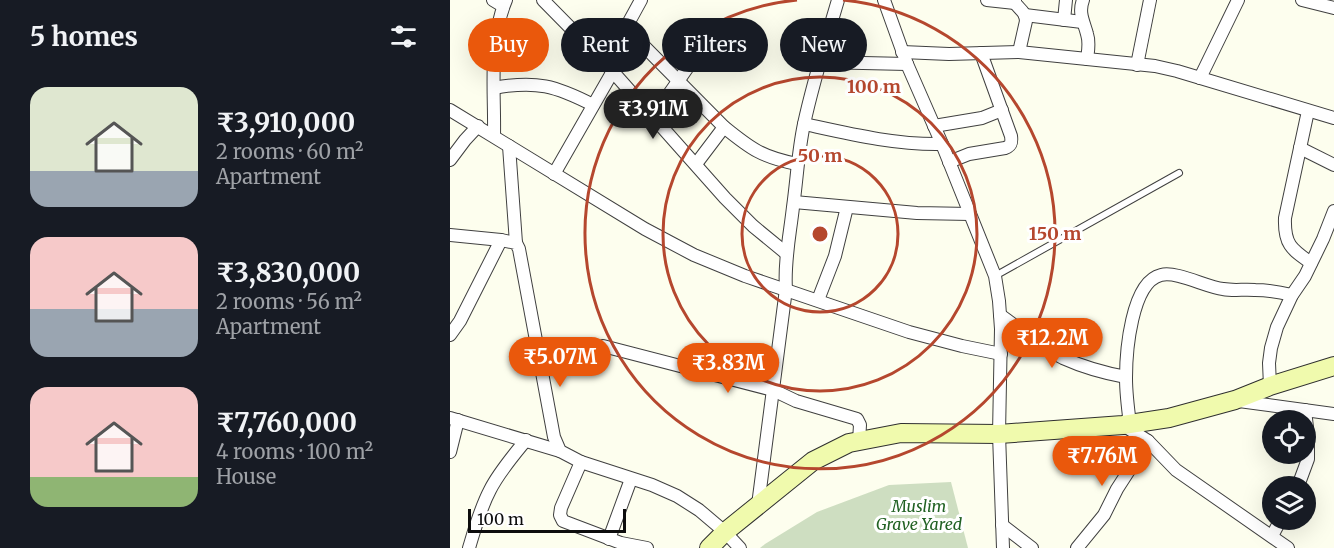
<!DOCTYPE html>
<meta charset="utf-8">
<style>
body{margin:0;font-family:Merriweather,serif;background:#242831;color:#f1f3f6;height:100vh;display:flex;flex-direction:column;font-size:22px;white-space:nowrap}
*{box-sizing:border-box;margin:0}
p{font-size:20px;color:#9ea1a6}
.icon{flex:none;width:33px;height:33px;fill:none;stroke:currentColor;stroke-width:2;stroke-linecap:round;stroke-linejoin:round}
.map{position:relative;flex:1;overflow:hidden}
.side{display:flex;flex-direction:column;background:#171b24;width:450px}
.side>*{flex:none}
.hud{position:absolute;left:18px;top:18px;width:570px;height:54px;display:flex;gap:12px}
.buttons{position:absolute;left:812px;top:410px;display:grid;gap:12px}
.buttons a{display:grid;place-items:center;width:54px;height:54px;border-radius:50%;background:#171b24;box-shadow:0 6px 24px #0002;font-size:30px}
.scale{position:absolute;left:18px;bottom:15px;width:158px;box-sizing:border-box;padding-left:6px;border:3px solid #0d0d0d;border-top:0;font-size:16px;line-height:21px;white-space:nowrap;color:#0d0d0d;-webkit-text-stroke:4px #fff;paint-order:stroke}
.price{position:absolute;translate:-50% -51px;padding:0 14px;border-radius:21px;background:#ea580c;color:#fff;font-size:20px;line-height:39px;filter:drop-shadow(0 2px 3px #0008)}
.price::after{content:'';position:absolute;left:50%;top:36px;width:18px;height:14px;margin-left:-9px;background:inherit;clip-path:polygon(0 0,100% 0,50% 100%)}
.price.current{background:#222;color:#fff}
ul{padding:0;list-style:none}
li{display:flex;align-items:center;gap:18px;height:150px;padding:0 30px}
li span{display:grid;place-items:center;flex:none;width:168px;height:120px;border-radius:18px;color:#555}
li>.icon{margin-inline-start:auto}
span .icon{width:72px;height:72px;fill:#fffc;stroke-width:1}
li b{font-size:26px}
h2{display:flex;justify-content:space-between;align-items:center;height:72px;padding:0 30px;font-size:26px}
.tag{padding:0 21px;border-radius:27px;background:#171b24;box-shadow:0 6px 24px #0002;font-size:21px;line-height:54px}
.tag.current{background:#ea580c;color:#fff}
main{display:flex;flex:1;min-height:0}
.map>svg:first-child{display:block}
.cemetery{fill:#cedec1}
.lines{fill:none;stroke-linecap:round;stroke-linejoin:round}
.lane-casing{stroke:#404040;stroke-width:8}
.street-casing{stroke:#404040;stroke-width:14}
.secondary-casing{stroke:#2f2f2f;stroke-width:20}
.lane{stroke:#fff;stroke-width:6}
.street{stroke:#fff;stroke-width:12}
.secondary{stroke:#f0faad;stroke-width:18}
.ring{fill:none;stroke:#b5472e;stroke-width:3}
.labels{text-anchor:middle;dominant-baseline:central;stroke-width:6;stroke-linejoin:round;paint-order:stroke}
.park-label{font-size:16px;font-style:italic;fill:#216123;stroke:#fff}
.centre{fill:#b5472e;stroke:#fff;stroke-width:3}
.ring-label{font-size:18px;text-anchor:middle;font-weight:bold;fill:#b5472e;stroke:#fff;stroke-width:6;stroke-linejoin:round;paint-order:stroke}
</style>
<main>
<section class="side">
<h2>5 homes<svg class="icon" aria-label="filters" viewBox="0 0 24 24"><path d="M4 7h16M4 17h16"/><circle cx="9" cy="7" r="2"/><circle cx="15" cy="17" r="2"/></svg></h2>
<ul>
<li><span style="background:linear-gradient(#dfe7d0 70%,#9aa5b1 0)"><svg class="icon" aria-label="home" viewBox="0 0 24 24"><path d="M3 11l9-7 9 7M6 9v11h12V9"/></svg></span><div><b>₹3,910,000</b><p>2 rooms · 60 m²</p><p>Apartment</p></div></li>
<li><span style="background:linear-gradient(#f6c9c9 60%,#9aa5b1 0)"><svg class="icon" aria-label="home" viewBox="0 0 24 24"><path d="M3 11l9-7 9 7M6 9v11h12V9"/></svg></span><div><b>₹3,830,000</b><p>2 rooms · 56 m²</p><p>Apartment</p></div></li>
<li><span style="background:linear-gradient(#f6c9c9 75%,#8fb573 0)"><svg class="icon" aria-label="home" viewBox="0 0 24 24"><path d="M3 11l9-7 9 7M6 9v11h12V9"/></svg></span><div><b>₹7,760,000</b><p>4 rooms · 100 m²</p><p>House</p></div></li>
</ul>
</section>
<div class="map">
<svg width="884" height="548" viewBox="0 0 884 548">
<rect width="100%" height="100%" fill="#fdfeee"/>
<polygon class="cemetery" points="501,482 518,548 310,548 315,544 367,512 439,485"/>
<g class="lines">
<defs>
<polyline id="lane" points="545,276 729,173"/>
<g id="street">
<polyline points="43,0 53,6"/>
<polyline points="93,0 156,64 275,198 303,226 337,254"/>
<polyline points="434,0 457,64 492,144 545,276 549,301 551,329 549,434 553,548"/>
<polyline points="537,0 565,3"/>
<path d="M565,0V3C570,10 575,11 576,21L569,52"/>
<path d="M633,0C628,13 634,22 637,34C640,43 638,51 637,59"/>
<polyline points="852,0 884,8"/>
<polyline points="575,15 632,22"/>
<polyline points="614,20 616,0"/>
<path d="M176,28L274,127C301,149 312,157 347,164"/>
<polyline points="452,52 499,54 569,52 705,66 727,71 884,118"/>
<polyline points="369,62 457,64"/>
<polyline points="156,64 191,0"/>
<polyline points="687,65 700,0"/>
<polyline points="750,78 788,0"/>
<path d="M44,88C86,80 106,86 143,105"/>
<polyline points="0,110 195,229 244,255 295,276 459,332 512,346 551,354"/>
<path d="M858,111L835,218C834,244 841,249 861,263"/>
<polyline points="203,117 254,44"/>
<path d="M354,124C400,134 445,145 492,144"/>
<polyline points="484,126 532,118 552,110"/>
<path d="M44,136C45,92 38,43 56,0"/>
<polyline points="59,146 66,243"/>
<polyline points="850,148 884,165"/>
<polyline points="0,160 15,140 28,126"/>
<path d="M499,162L519,154L555,148C561,146 562,143 561,136L531,53"/>
<polyline points="246,164 274,127"/>
<polyline points="104,174 163,71"/>
<polyline points="344,202 467,213 520,214"/>
<polyline points="0,235 51,240 66,243 69,249 104,437 110,451 131,462 202,485 227,496 249,510 275,532 290,548"/>
<polyline points="368,300 385,256 397,207"/>
<path d="M550,315C570,329 590,347 613,358C633,367 654,373 676,377"/>
<polyline points="0,335 10,321 51,240"/>
<polyline points="153,346 323,390 346,401 407,419 410,425 409,441"/>
<polyline points="820,386 819,363 821,348 827,327 842,295 855,276 873,239 884,211"/>
<polyline points="789,401 884,414"/>
<polyline points="0,418 110,451"/>
<path d="M680,424C678,409 676,393 676,378C676,353 681,282 711,275C727,271 756,287 773,289C784,291 794,289 805,290C818,290 829,292 842,295"/>
<polyline points="698,441 726,470 838,548"/>
<polyline points="0,452 8,420"/>
<polyline points="131,462 111,508 110,515 113,521 171,543 197,548"/>
<polyline points="848,486 858,459 858,436 855,410"/>
<path d="M308,505L336,289C334,262 340,234 343,207C347,179 348,152 354,124C363,82 376,41 388,0"/>
<polyline points="552,525 582,548"/>
<polyline points="822,536 831,519"/>
<polyline points="159,539 181,479"/>
<path d="M19,548C25,528 30,509 40,490C49,472 63,456 76,440"/>
<polyline points="627,548 654,515 667,489 698,441 673,425"/>
</g>
<polyline id="secondary" points="259,548 275,532 363,461 399,443 451,433 549,434 673,425 719,418 785,400 820,386 884,366"/>
</defs>
<use href="#lane" class="lane-casing"/>
<use href="#street" class="street-casing"/>
<use href="#secondary" class="secondary-casing"/>
<use href="#lane" class="lane"/>
<use href="#street" class="street"/>
<use href="#secondary" class="secondary"/>
</g>
<g class="ring">
<circle cx="370" cy="234" r="78"/>
<circle cx="370" cy="234" r="157"/>
<path d="M393 0A235 235 0 1 1 347 0"/>
</g>
<g class="labels">
<g class="park-label">
<text x="469" y="506">Muslim<tspan x="469" dy="18">Grave Yared</tspan></text>
</g>
</g>
<circle cx="370" cy="234" r="9" class="centre"/>
<g class="ring-label">
<text x="424" y="93">100 m</text>
<text x="370" y="162">50 m</text>
<text x="605" y="240">150 m</text>
</g>
</svg>
<div class="buttons">
<a><svg class="icon" aria-label="locate" viewBox="0 0 24 24"><circle cx="12" cy="12" r="6"/><path d="M12 2v4M12 18v4M2 12h4M18 12h4"/></svg></a>
<a><svg class="icon" aria-label="layers" viewBox="0 0 24 24"><path d="M12 4l9 5-9 5-9-5zM3 14l9 5 9-5"/></svg></a>
</div>
<div class="scale">100 m</div>
<b class="price current" style="left:203px;top:140px">₹3.91M</b>
<b class="price" style="left:602px;top:369px">₹12.2M</b>
<b class="price" style="left:110px;top:388px">₹5.07M</b>
<b class="price" style="left:278px;top:394px">₹3.83M</b>
<b class="price" style="left:652px;top:487px">₹7.76M</b>
<div class="hud">
<a class="tag current">Buy</a>
<a class="tag">Rent</a>
<a class="tag">Filters</a>
<a class="tag">New</a>
</div>
</div>
</main>
